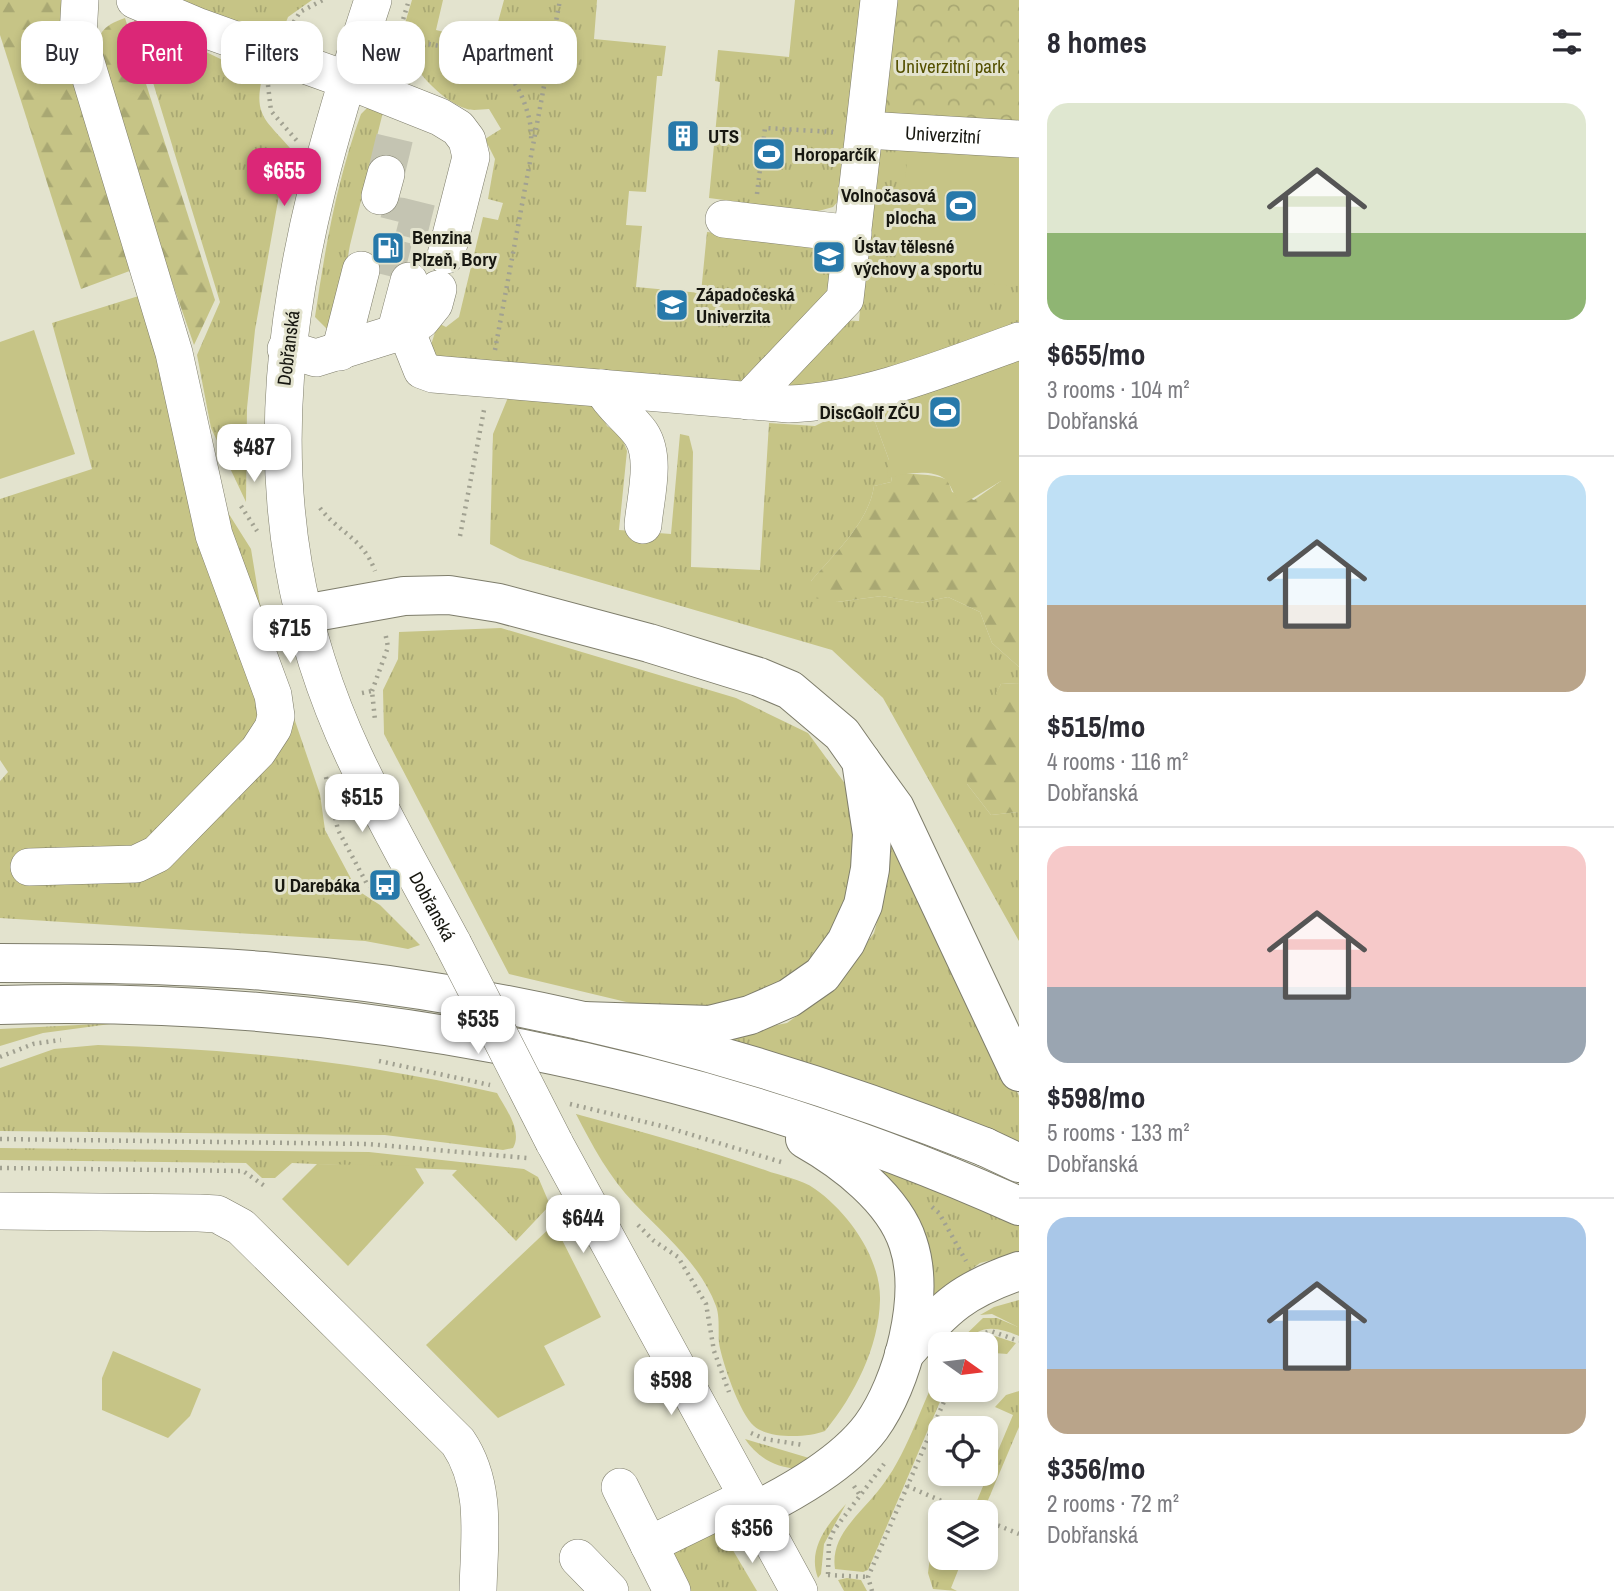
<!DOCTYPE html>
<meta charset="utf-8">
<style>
body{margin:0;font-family:"Archivo Narrow",sans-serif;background:#f2f2f3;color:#2b2b33;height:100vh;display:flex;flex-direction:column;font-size:26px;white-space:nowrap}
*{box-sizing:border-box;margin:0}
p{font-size:23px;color:#7c7c81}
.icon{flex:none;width:38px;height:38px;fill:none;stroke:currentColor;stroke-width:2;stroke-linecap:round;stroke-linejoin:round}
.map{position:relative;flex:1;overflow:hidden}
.sheet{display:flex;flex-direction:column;background:#fff;width:595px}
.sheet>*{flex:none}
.banner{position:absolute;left:21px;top:21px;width:665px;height:63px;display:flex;gap:14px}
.needle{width:46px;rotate:104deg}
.fabs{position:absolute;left:928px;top:1332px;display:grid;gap:14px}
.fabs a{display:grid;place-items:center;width:70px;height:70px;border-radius:14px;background:#fff;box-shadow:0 4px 10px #0003;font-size:35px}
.price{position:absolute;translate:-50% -60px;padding:0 16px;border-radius:14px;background:#fff;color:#222;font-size:23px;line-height:46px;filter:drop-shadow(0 2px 4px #0008)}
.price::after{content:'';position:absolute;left:50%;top:42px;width:21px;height:16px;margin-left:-10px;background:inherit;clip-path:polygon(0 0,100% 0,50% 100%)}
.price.on{background:#db2777;color:#fff}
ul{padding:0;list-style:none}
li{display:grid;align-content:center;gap:14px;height:371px;padding:0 28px}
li+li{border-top:2px solid #e1e1e2}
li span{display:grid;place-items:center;height:217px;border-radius:21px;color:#555}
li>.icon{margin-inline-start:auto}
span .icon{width:126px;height:126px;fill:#fffc;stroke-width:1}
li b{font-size:30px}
h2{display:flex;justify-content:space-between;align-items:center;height:84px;padding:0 28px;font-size:30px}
.tag{padding:0 24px;border-radius:21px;background:#fff;box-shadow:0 4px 10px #0003;font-size:24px;line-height:63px}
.tag.on{background:#db2777;color:#fff}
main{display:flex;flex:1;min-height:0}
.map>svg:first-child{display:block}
.grass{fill:url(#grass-tufts)}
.forest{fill:url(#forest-firs)}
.park{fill:url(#park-crowns)}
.garden{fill:#c6c486}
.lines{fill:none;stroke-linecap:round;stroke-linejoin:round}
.minor-tunnel{stroke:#c4c4b2;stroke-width:37;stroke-dasharray:37 18;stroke-linecap:butt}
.minor-casing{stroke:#7e7d6b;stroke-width:38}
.major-casing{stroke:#7e7d6b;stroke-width:40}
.highway-casing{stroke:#7e7d6b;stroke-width:40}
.path{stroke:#a1a191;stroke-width:4.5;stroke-dasharray:2 5;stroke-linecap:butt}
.minor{stroke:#fff;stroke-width:37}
.major{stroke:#fff;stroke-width:38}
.highway{stroke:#fff;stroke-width:38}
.minor-bridge-casing{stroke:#7e7d6b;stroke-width:38;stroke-linecap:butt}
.minor-bridge{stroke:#fff;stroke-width:37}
.labels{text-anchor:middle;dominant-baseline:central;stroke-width:6;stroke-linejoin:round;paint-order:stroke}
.park-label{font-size:19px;fill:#545000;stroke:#e3e3ce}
.street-label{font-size:19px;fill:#171710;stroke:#e3e3ce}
.poi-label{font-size:19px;font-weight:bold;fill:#171710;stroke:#e3e3ce;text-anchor:start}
</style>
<main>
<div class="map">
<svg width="1019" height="1591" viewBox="0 0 1019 1591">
<defs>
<pattern id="grass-tufts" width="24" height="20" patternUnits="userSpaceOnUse" patternTransform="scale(1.75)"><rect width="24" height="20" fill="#c6c486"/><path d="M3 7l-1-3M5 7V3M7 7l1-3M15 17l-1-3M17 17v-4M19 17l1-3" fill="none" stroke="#a9a873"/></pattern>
<pattern id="forest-firs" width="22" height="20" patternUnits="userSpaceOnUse" patternTransform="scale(1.75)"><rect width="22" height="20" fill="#c6c486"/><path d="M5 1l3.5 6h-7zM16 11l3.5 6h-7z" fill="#a9a873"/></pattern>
<pattern id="park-crowns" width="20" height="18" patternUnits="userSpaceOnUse" patternTransform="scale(1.75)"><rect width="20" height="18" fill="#c6c486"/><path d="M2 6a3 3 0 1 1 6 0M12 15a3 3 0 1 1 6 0" fill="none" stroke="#a9a873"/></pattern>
</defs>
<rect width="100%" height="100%" fill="#e3e3ce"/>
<g class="grass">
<polygon points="169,0 312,0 288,17 282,33 257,30"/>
<path d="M412,0H443L436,30L492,44L504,0H597L594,39L666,46L662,76H657L646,192L629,191L626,225L642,226L636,287L701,293L707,232L816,242L837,272L835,301L737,387L444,367L430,348L438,323L446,327L459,317L483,217L498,220L503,203L488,199L495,159L485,139L501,129L489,109C483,109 473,111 467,109C437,99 415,68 399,43Z"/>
<polygon points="795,0 867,0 848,190 833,207 815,212 709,198 720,82 715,81 718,50 789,57"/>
<path d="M133,17L262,79C253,116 268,122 290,148L284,167L255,330L247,408L246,502L211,428L197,355L220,302Z"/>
<path d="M367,108L383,112L350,245L335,328H326L315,317C325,248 337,180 361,114Z"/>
<polygon points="1019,148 1019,332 827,392 777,384 837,320 859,321 875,149"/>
<polygon points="145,294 184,443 251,549 260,604 281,680 320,794 325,830 357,890 380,905 420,945 408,949 365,941 0,918 0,781 8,772 0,760 0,499 92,469 52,323"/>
<path d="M509,395L596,402L607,426L621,435L627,451L619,530L671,534L680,434L689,436L693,452L691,567L760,570L769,423L815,426L867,400L893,471L891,482L874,486C869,522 834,554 811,581L837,602L882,596L920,603L948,597L980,612L992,643L1019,667V683L1001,684L990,706L967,784L991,815L1019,812V941L883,698L832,650L520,559L490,544L493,434Z"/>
<polygon points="501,628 736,698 808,733 846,785 860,881 811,967 727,1010 664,1011 509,974 384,734 383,690 398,659 399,632"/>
<polygon points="885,817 1019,1096 1019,1144 919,1101 705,1039 787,1023 830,992 874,933 888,880"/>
<polygon points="118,1023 43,1033 0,1046 0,1029"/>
<path d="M98,1045C233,1049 365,1062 497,1093C505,1108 523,1131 513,1148L503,1150L385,1135L0,1131V1068L54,1049Z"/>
<path d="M576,1114C640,1131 703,1149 765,1170C780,1176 802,1179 815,1189C848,1212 881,1258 880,1300C879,1347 854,1396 825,1431C808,1438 768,1439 754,1426C740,1414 722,1362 719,1343C718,1332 720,1317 716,1306C700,1263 664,1235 634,1203C609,1177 592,1145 576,1114Z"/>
<polygon points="0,1148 369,1152 524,1169 538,1177 550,1205 516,1241 452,1175 457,1170 292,1163 275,1178 262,1178 246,1163 0,1160"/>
<polygon points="862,1160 1019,1225 1019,1253 980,1263 950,1285 922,1317"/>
<path d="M1019,1300V1336C998,1327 979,1323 965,1344H956L983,1318H997L1018,1327L992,1314L980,1315L994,1307Z"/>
<polygon points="995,1336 1016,1343 1007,1354 994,1353 988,1361 985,1344 975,1344 983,1338"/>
<path d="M940,1369V1390H945L868,1570L863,1572L835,1569C830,1536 859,1515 878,1491C907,1456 919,1409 940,1369Z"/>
<polygon points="1019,1391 1019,1427 983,1512 973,1510 1013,1415 995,1407 1006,1395"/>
<path d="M745,1439L809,1458L799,1469C776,1468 758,1458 745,1439Z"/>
<path d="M846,1504L824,1544L821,1574L818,1578C807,1549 827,1525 846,1504Z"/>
<polygon points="718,1525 757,1591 684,1591 670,1569 674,1553"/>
<polygon points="930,1557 948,1565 952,1558 963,1558 951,1588 957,1591 933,1589 928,1573"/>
<polygon points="847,1578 861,1580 867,1591 844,1591 838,1580"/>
</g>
<g class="forest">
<polygon points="0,0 68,0 135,269 81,289 0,35"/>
<path d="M125,18L215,300L194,345L94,57C98,33 102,26 125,18Z"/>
<path d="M893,471C912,476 930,472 948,480L952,492L974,500L1001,481H1019V667L992,643L980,612L948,597L920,603L882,596L837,602L814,598L811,581C834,554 869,522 874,486L891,482Z"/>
<polygon points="1019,683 1019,812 991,815 967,784 966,746 1001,684"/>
</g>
<polygon class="park" points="890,0 1019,0 1019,135 877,128"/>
<g class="garden">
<polygon points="908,146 1019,155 1019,286 898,276"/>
<polygon points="34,330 75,454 0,479 0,342"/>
<path d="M1019,332V481H1001L965,503L957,499C953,493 950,483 945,479C931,468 903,474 887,478L889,460L867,400Z"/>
<polygon points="317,1164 414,1166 424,1183 348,1266 282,1199"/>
<polygon points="554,1224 601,1317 544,1346 565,1385 498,1418 426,1345"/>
<polygon points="113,1351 201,1389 190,1416 168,1438 102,1410 102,1378"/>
</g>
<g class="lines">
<g class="minor-tunnel">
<polyline points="386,174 397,128"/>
<polyline points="385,275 400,216 444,227"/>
</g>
<defs>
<g id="minor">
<polyline points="135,0 199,27 347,80 440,117 458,128 467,140 471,157 446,255"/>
<path id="s1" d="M373,0C287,260 232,495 354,756C384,820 420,882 453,944"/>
<path id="s2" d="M866,130L1019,139"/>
<polyline points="380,196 386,174"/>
<polyline points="724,219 853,234"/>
<path d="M406,330L422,370L433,374L789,404C865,401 947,367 1019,341"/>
<polyline points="395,334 409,281"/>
<polyline points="286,349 316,358 406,330 421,320 434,304 438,289"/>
<polyline points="340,352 361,270"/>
<path d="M602,388C612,407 629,417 641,434C657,458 645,499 643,525"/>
<polyline points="748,401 845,299 879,0"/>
<polyline points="29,867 136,864 157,854 258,751 273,728 276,716 273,695 214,535 174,353 78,36 80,0"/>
<polyline points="554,1142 799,1591"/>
<path d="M0,1211L199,1213L217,1214L241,1227L458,1442C488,1486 479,1540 478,1591"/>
<polyline points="620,1487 672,1591"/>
<polyline points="649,1545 747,1497"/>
<polyline points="578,1558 610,1591"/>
</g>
<g id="major">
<polyline points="861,761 895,808 1019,1072"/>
<path d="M0,1005C346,995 703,1064 1019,1206"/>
<polyline points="985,1147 1019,1163"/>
<path d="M904,1354C946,1308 958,1292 1019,1271"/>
<path d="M755,1511C794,1491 844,1463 871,1427C903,1383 926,1296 908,1243C894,1199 844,1161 805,1139"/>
</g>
<g id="highway">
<polyline points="304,614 404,596 449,595 499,603 649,643 759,677 790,690 842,734 861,761 872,834 870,869 863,905 846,942 822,975 789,998 750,1015 710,1025 583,1021"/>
<path d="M0,963C88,963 177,964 264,971C512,992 754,1055 985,1147"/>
</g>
</defs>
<use href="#minor" class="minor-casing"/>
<use href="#major" class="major-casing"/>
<use href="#highway" class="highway-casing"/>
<g class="path">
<polyline points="290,28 300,12 323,0"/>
<path d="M415,41C462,52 502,49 523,99C528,113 532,125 531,141"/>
<polyline points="389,66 409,0"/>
<polyline points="268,85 271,111 298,142"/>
<polyline points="757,194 765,128 833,132"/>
<polyline points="495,350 560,0"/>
<polyline points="241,506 257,531"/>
<path d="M320,508C339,533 363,538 375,571"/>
<polyline points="460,536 484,410"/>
<polyline points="372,691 388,647 385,632"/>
<polyline points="362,693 372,691 375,720"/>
<polyline points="326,777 338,830 367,884 391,900"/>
<polyline points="0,1057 33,1044 61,1040"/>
<polyline points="379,1061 490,1085"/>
<polyline points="570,1104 666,1127 781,1162"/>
<polyline points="0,1139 368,1144 527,1158"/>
<polyline points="0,1168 243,1171 266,1187"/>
<polyline points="932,1207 939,1213 966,1261"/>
<polyline points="638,1225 654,1241 678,1257 706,1304 714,1351 729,1392"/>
<polyline points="969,1344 976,1336 991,1331 1019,1341"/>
<polyline points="751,1433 765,1439 803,1445"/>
<polyline points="854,1486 861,1497"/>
<polyline points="907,1486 967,1512"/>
<polyline points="985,1520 1019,1534"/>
<polyline points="828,1574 829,1542 834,1530 884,1464"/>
<polyline points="828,1575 868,1577"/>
<polyline points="872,1591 868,1577 949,1390"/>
</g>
<use href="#minor" class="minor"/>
<use href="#major" class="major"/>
<use href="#highway" class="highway"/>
<defs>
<polyline id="minor-bridge" points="453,944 554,1142"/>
</defs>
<use href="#minor-bridge" class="minor-bridge-casing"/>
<use href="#minor-bridge" class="minor-bridge"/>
</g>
<defs>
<symbol id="building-square" viewBox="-11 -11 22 22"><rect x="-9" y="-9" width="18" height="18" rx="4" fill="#2779aa" stroke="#e3e3ce"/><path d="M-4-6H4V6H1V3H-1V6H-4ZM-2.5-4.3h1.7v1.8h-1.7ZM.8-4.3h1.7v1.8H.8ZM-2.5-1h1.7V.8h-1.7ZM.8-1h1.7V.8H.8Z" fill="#fff"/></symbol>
<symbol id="stadium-square" viewBox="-11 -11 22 22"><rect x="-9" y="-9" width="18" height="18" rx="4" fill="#2779aa" stroke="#e3e3ce"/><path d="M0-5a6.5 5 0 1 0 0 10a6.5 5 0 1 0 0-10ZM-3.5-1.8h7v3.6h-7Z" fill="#fff"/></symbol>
<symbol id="fuel-square" viewBox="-11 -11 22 22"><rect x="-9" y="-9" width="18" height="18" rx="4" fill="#2779aa" stroke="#e3e3ce"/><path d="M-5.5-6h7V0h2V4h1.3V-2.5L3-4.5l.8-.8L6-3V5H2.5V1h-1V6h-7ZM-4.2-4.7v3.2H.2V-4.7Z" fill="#fff"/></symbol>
<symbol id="university-square" viewBox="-11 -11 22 22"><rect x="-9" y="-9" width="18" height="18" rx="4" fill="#2779aa" stroke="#e3e3ce"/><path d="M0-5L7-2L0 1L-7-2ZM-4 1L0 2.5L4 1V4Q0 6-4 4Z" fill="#fff"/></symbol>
<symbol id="bus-square" viewBox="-11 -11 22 22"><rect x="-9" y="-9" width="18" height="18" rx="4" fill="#2779aa" stroke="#e3e3ce"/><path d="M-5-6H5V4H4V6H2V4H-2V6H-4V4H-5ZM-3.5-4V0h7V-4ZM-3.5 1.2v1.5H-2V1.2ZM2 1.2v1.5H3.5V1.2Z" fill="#fff"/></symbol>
</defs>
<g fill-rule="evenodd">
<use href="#building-square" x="664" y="117" width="38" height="38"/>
<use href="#stadium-square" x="750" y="135" width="38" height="38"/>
<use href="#stadium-square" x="942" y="187" width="38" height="38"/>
<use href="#fuel-square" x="369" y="229" width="38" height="38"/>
<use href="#university-square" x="810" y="238" width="38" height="38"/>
<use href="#university-square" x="653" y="286" width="38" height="38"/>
<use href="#stadium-square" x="926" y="393" width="38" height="38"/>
<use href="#bus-square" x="366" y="866" width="38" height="38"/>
</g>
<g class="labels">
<g class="park-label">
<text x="950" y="66">Univerzitní park</text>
</g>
<g class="street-label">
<text stroke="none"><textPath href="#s2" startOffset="77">Univerzitní</textPath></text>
<text transform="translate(288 348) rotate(-83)">Dobřanská</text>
<text stroke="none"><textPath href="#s1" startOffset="947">Dobřanská</textPath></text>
</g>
<g class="poi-label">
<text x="708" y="136">UTS</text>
<text x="794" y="154">Horoparčík</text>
<text x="936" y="195" text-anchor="end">Volnočasová<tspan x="936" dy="22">plocha</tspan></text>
<text x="412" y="237">Benzina<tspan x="412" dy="22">Plzeň, Bory</tspan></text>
<text x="854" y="246">Ústav tělesné<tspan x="854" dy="22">výchovy a sportu</tspan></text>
<text x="696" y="294">Západočeská<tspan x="696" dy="22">Univerzita</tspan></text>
<text x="920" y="412" text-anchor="end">DiscGolf ZČU</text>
<text x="360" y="885" text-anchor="end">U Darebáka</text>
</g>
</g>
</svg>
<div class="fabs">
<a><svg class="needle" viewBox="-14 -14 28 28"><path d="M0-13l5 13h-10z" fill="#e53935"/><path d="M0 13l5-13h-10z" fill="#7c7c81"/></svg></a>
<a><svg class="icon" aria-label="locate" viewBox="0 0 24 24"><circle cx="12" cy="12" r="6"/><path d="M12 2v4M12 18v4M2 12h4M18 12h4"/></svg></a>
<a><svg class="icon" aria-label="layers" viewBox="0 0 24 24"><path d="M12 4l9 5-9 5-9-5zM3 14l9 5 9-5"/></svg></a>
</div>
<b class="price on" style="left:284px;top:208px">$655</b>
<b class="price" style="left:254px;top:484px">$487</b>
<b class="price" style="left:290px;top:665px">$715</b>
<b class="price" style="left:362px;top:834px">$515</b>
<b class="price" style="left:478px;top:1056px">$535</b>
<b class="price" style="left:583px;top:1255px">$644</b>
<b class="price" style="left:671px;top:1417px">$598</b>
<b class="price" style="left:752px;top:1565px">$356</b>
<div class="banner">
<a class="tag">Buy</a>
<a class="tag on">Rent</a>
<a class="tag">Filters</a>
<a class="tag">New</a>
<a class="tag">Apartment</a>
</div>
</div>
<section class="sheet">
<h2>8 homes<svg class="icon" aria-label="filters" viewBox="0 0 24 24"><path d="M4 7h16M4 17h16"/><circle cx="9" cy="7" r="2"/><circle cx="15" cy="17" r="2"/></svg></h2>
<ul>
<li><span style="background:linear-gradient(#dfe7d0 60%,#8fb573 0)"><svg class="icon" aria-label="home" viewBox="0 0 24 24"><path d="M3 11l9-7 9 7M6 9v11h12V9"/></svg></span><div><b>$655/mo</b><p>3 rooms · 104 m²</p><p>Dobřanská</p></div></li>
<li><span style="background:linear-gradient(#bfe0f5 60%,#b9a48a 0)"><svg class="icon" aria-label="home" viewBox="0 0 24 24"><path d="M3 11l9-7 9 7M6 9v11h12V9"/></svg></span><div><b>$515/mo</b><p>4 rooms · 116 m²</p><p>Dobřanská</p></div></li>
<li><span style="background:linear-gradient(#f6c9c9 65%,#9aa5b1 0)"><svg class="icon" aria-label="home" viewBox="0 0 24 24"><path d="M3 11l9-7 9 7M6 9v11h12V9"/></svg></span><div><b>$598/mo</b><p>5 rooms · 133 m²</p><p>Dobřanská</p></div></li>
<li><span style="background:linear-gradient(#a9c7e8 70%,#b9a48a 0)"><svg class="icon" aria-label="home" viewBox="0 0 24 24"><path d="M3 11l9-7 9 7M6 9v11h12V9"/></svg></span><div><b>$356/mo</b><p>2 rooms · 72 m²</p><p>Dobřanská</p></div></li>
</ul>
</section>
</main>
